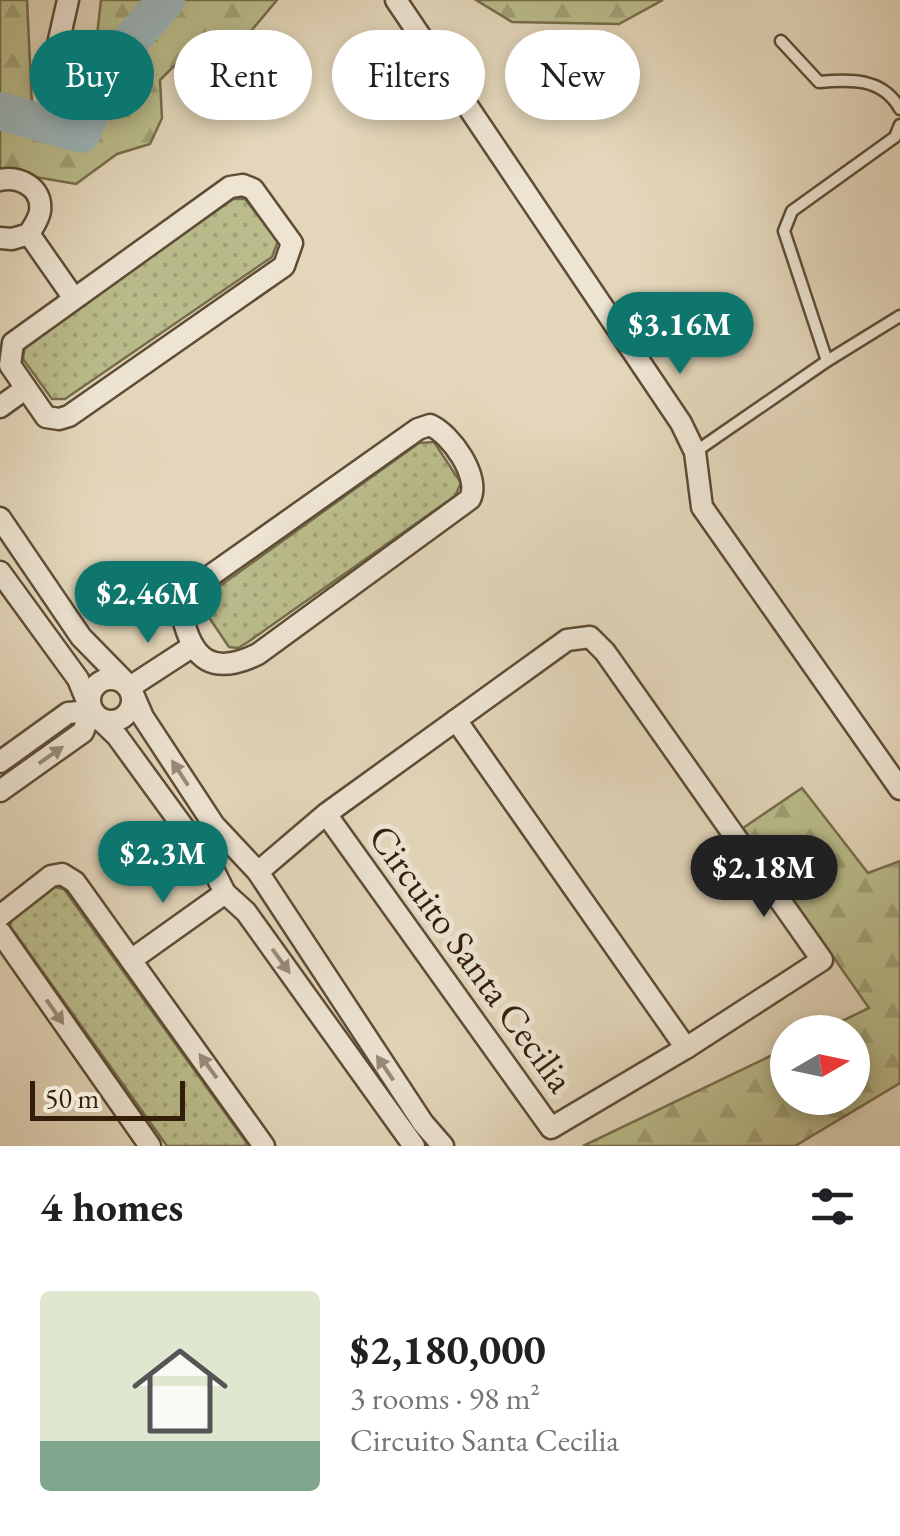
<!DOCTYPE html>
<meta charset="utf-8">
<style>
body{margin:0;font-family:"EB Garamond",serif;background:#f2f2f2;color:#202124;height:100vh;display:flex;flex-direction:column;font-size:38px;white-space:nowrap}
*{box-sizing:border-box;margin:0}
p{font-size:32px;color:#757577}
.icon{flex:none;width:55px;height:55px;fill:none;stroke:currentColor;stroke-width:2;stroke-linecap:round;stroke-linejoin:round}
.map{position:relative;height:1146px;overflow:hidden}
.panel{display:flex;flex-direction:column;background:#fff;flex:1}
.panel>*{flex:none}
.banner{position:absolute;left:30px;top:30px;width:840px;height:90px;display:flex;gap:20px}
.needle{width:65px;rotate:81deg}
.buttons{position:absolute;left:770px;top:1015px;display:grid;gap:20px}
.buttons a{display:grid;place-items:center;width:100px;height:100px;border-radius:50%;background:#fff;box-shadow:0 5px 15px #0003;font-size:50px}
.scale{position:absolute;left:30px;bottom:25px;width:155px;box-sizing:border-box;padding-left:10px;border:5px solid #321e0a;border-top:0;font-size:28px;line-height:35px;white-space:nowrap;color:#321e0a;-webkit-text-stroke:8px #ede4d2;paint-order:stroke}
.price{position:absolute;translate:-50% -85px;padding:0 22px;border-radius:35px;background:#0f766e;color:#fff;font-size:32px;line-height:65px;filter:drop-shadow(0 2px 5px #0008)}
.price::after{content:'';position:absolute;left:50%;top:60px;width:30px;height:22px;margin-left:-15px;background:inherit;clip-path:polygon(0 0,100% 0,50% 100%)}
.price.current{background:#222;color:#fff}
ul{padding:0;list-style:none}
li{display:flex;align-items:center;gap:30px;height:250px;padding:0 40px}
li+li{border-top:2px solid #e0e0e0}
li span{display:grid;place-items:center;flex:none;width:280px;height:200px;border-radius:10px;color:#555}
li>.icon{margin-inline-start:auto}
span .icon{width:120px;height:120px;fill:#fffc;stroke-width:1}
li b{font-size:42px}
h2{display:flex;justify-content:space-between;align-items:center;height:120px;padding:0 40px;font-size:42px}
.pill{padding:0 35px;border-radius:45px;background:#fff;box-shadow:0 5px 15px #0003;font-size:35px;line-height:90px}
.pill.current{background:#0f766e;color:#fff}
.map>svg:first-child{display:block}
.grass{fill:url(#grass-dots);stroke:#766d4a;stroke-width:2.5}
.forest{fill:url(#forest-firs);stroke:#766d4a;stroke-width:2.5}
.lines{fill:none;stroke-linecap:round;stroke-linejoin:round}
.river{stroke:#9bb6bb;stroke-width:38}
.service-casing{stroke:#5e4c36;stroke-width:15}
.minor-casing{stroke:#5e4c36;stroke-width:25}
.service{stroke:#ede4d2;stroke-width:10}
.minor{stroke:#ede4d2;stroke-width:20}
.oneway{fill:#998b78}
.labels{text-anchor:middle;dominant-baseline:central;stroke-width:10;stroke-linejoin:round;paint-order:stroke}
.street-label{font-size:38px;fill:#321e0a;stroke:#ede4d2}
</style>
<div class="map">
<svg width="900" height="1146" viewBox="0 0 900 1146">
<defs>
<pattern id="grass-dots" width="8" height="8" patternUnits="userSpaceOnUse" patternTransform="scale(2.5)"><rect width="8" height="8" fill="#babc8b"/><path d="M2 2h.1M6 6h.1" fill="none" stroke="#a0a177" stroke-width="1.8" stroke-linecap="round"/></pattern>
<pattern id="forest-firs" width="22" height="20" patternUnits="userSpaceOnUse" patternTransform="scale(2.5)"><rect width="22" height="20" fill="#babc8b"/><path d="M5 1l3.5 6h-7zM16 11l3.5 6h-7z" fill="#a0a177"/></pattern>
</defs>
<rect width="100%" height="100%" fill="#e3d6ba"/>
<filter id="stains"><feTurbulence type="fractalNoise" baseFrequency=".002" numOctaves="4"/><feColorMatrix values="0 0 0 0 .2 0 0 0 0 .09 0 0 0 0 .02 0 0 0 .5 -.17"/></filter>
<radialGradient id="worn" r=".72"><stop offset=".6" stop-color="#630" stop-opacity="0"/><stop offset="1" stop-color="#630" stop-opacity=".3"/></radialGradient>
<g class="grass">
<polygon points="233,199 245,199 278,241 272,257 65,399 52,399 23,359 25,344"/>
<polygon points="434,442 461,483 455,496 248,642 238,648 229,647 202,607 203,598 419,443"/>
<polygon points="55,887 64,889 249,1146 167,1146 10,926 12,919"/>
</g>
<g class="forest">
<polygon points="0,0 27,0 32,105 89,106 101,0 277,0 246,37 266,69 265,102 237,97 193,47 160,80 162,118 150,144 117,154 76,184 0,171"/>
<polygon points="476,0 663,0 619,24 512,22"/>
<polygon points="802,788 868,873 900,861 900,1083 795,1146 583,1146 787,1048 788,1098 852,1098 852,1032 819,1032 869,1008 743,828"/>
</g>
<g class="lines">
<polyline class="river" points="0,111 81,134 116,58 166,0"/>
<defs>
<g id="service">
<path d="M781,41L819,82C851,79 883,78 900,109"/>
<polyline points="827,361 784,231 792,211 895,137 900,125"/>
<polyline points="695,452 827,361 900,316"/>
</g>
<g id="minor">
<polyline points="396,0 681,423 695,452 702,507 900,789"/>
<polyline points="49,84 68,0"/>
<path d="M0,180C19,176 43,187 40,211C39,219 33,227 29,234L12,239L0,238"/>
<polygon points="243,185 253,189 292,243 284,266 69,416 59,419 46,417 10,365 13,343 230,187"/>
<polyline points="29,234 73,297"/>
<polyline points="0,407 25,389"/>
<path d="M430,425C451,434 481,477 470,499L258,654C213,676 192,661 182,614L193,588L418,429Z"/>
<polyline points="0,518 81,637 130,687 143,717 214,825 258,872 423,1123 443,1146"/>
<polyline points="0,572 78,679 91,711 117,736 211,865 225,893 246,912 414,1146"/>
<circle cx="111" cy="700" r="21"/>
<polyline points="130,687 193,646"/>
<polyline points="456,720 686,1048"/>
<polyline points="0,762 68,713 91,711 83,732 0,791"/>
<polyline points="258,872 326,814 567,640 590,637 605,652 822,960 686,1048 551,1128 326,814"/>
<polyline points="0,916 51,876 62,874 75,882 264,1146"/>
<polyline points="0,932 150,1146"/>
<polyline points="131,960 225,893"/>
</g>
</defs>
<use href="#service" class="service-casing"/>
<use href="#minor" class="minor-casing"/>
<use href="#service" class="service"/>
<use href="#minor" class="minor"/>
</g>
<defs><path id="oneway-solid" d="M-6-.8H1V-3.2L6.5 0L1 3.2V.8H-6Z" transform="scale(2.5)"/></defs>
<g class="oneway">
<use href="#oneway-solid" transform="translate(51 755) rotate(-35)"/>
<use href="#oneway-solid" transform="translate(180 773) rotate(-123)"/>
<use href="#oneway-solid" transform="translate(281 961) rotate(54)"/>
<use href="#oneway-solid" transform="translate(55 1012) rotate(55)"/>
<use href="#oneway-solid" transform="translate(208 1066) rotate(-126)"/>
<use href="#oneway-solid" transform="translate(385 1068) rotate(-124)"/>
</g>
<g class="labels">
<g class="street-label">
<text transform="translate(472 958) rotate(54)">Circuito Santa Cecilia</text>
</g>
</g>
<rect width="100%" height="100%" filter="url(#stains)"/>
<rect width="100%" height="100%" fill="url(#worn)"/>
</svg>
<div class="buttons">
<a><svg class="needle" viewBox="-14 -14 28 28"><path d="M0-13l5 13h-10z" fill="#e53935"/><path d="M0 13l5-13h-10z" fill="#757577"/></svg></a>
</div>
<div class="scale">50 m</div>
<b class="price" style="left:680px;top:377px">$3.16M</b>
<b class="price" style="left:148px;top:646px">$2.46M</b>
<b class="price" style="left:163px;top:906px">$2.3M</b>
<b class="price current" style="left:764px;top:920px">$2.18M</b>
<div class="banner">
<a class="pill current">Buy</a>
<a class="pill">Rent</a>
<a class="pill">Filters</a>
<a class="pill">New</a>
</div>
</div>
<section class="panel">
<h2>4 homes<svg class="icon" aria-label="filters" viewBox="0 0 24 24"><path d="M4 7h16M4 17h16"/><circle cx="9" cy="7" r="2"/><circle cx="15" cy="17" r="2"/></svg></h2>
<ul>
<li><span style="background:linear-gradient(#dfe7d0 75%,#7fa58c 0)"><svg class="icon" aria-label="home" viewBox="0 0 24 24"><path d="M3 11l9-7 9 7M6 9v11h12V9"/></svg></span><div><b>$2,180,000</b><p>3 rooms · 98 m²</p><p>Circuito Santa Cecilia</p></div></li>
</ul>
</section>
